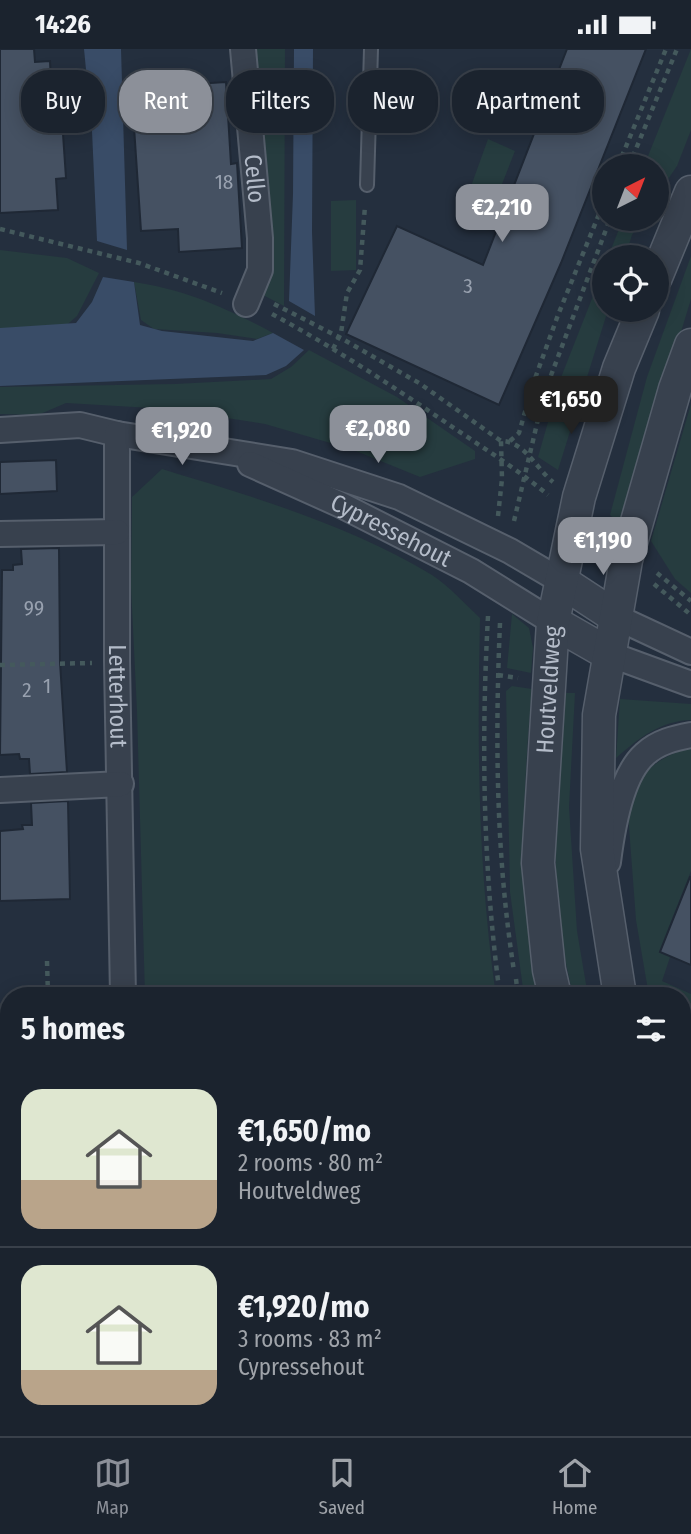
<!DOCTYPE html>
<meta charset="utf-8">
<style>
body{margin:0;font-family:"Fira Sans Condensed",sans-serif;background:#282f3a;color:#f1f3f6;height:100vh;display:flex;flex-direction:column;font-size:26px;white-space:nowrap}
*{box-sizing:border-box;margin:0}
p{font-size:23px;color:#a0a4aa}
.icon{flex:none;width:38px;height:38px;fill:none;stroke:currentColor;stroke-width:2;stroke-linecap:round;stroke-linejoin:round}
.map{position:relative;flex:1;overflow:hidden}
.side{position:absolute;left:0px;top:938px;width:691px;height:450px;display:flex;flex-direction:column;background:#1b232e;border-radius:28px 28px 0 0;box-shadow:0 4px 18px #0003,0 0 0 2px #39404a}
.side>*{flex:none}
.hud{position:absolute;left:21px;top:21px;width:649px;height:63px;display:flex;gap:14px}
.needle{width:46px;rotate:42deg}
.buttons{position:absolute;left:592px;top:105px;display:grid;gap:14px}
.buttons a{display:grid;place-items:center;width:77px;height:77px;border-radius:50%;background:#1b232e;box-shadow:0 4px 18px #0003,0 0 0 2px #39404a;font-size:35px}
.price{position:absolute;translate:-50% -60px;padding:0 16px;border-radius:14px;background:#8c9099;color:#fff;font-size:23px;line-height:46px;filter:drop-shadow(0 2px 4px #0008)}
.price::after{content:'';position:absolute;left:50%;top:42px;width:21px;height:16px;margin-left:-10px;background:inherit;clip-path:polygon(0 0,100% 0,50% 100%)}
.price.current{background:#222;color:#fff}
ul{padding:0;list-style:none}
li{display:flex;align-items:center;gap:21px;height:175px;padding:0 21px}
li+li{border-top:2px solid #39404a}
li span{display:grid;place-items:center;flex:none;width:196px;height:140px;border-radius:21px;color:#555}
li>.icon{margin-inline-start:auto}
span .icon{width:84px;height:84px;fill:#fffc;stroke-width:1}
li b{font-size:30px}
h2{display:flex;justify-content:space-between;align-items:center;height:84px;padding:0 21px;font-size:30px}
.tag{padding:0 24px;border-radius:28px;background:#1b232e;box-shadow:0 4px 18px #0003,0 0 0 2px #39404a;font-size:24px;line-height:63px}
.tag.current{background:#8c9099;color:#fff}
.status{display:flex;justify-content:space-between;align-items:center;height:49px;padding:0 35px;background:#1b232e;direction:ltr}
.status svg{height:19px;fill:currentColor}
.tab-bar{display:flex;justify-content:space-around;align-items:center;height:98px;border-top:2px solid #39404a;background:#1b232e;font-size:19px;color:#a0a4aa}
.tab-bar a{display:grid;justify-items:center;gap:4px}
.tab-bar .current{color:#8c9099}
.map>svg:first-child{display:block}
.green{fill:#263c3f}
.water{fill:#394c67}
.building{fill:#455162;stroke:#1f2835;stroke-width:2}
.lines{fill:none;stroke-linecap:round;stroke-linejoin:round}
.service-casing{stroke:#565f6c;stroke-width:16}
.minor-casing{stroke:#565f6c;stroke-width:28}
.tertiary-casing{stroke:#565f6c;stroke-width:35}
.path{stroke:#44595c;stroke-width:4.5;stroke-dasharray:5 5;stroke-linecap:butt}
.service{stroke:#38414e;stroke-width:12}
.minor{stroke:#38414e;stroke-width:24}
.tertiary{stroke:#38414e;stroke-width:32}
.labels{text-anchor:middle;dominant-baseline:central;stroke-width:7;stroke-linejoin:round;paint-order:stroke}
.number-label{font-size:21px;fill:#98a1af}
.street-label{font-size:24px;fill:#b4bcc9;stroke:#1d2633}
</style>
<div class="status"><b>14:26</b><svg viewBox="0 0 49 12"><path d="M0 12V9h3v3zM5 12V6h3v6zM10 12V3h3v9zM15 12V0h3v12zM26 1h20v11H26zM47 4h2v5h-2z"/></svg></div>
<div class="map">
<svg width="691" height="1387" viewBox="0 0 691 1387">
<rect width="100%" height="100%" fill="#242f3e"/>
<g class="green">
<polygon points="256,0 285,0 284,257 263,246 269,222"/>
<polygon points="691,0 691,81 677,117 656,148 656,117 644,117"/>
<polygon points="488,90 515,102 486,176 461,165"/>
<polygon points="356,151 356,221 331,222 331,152"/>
<polygon points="623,170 642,170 632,186 625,208 608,208"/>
<polygon points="0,201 67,209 99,224 77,267 62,280 0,283"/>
<polygon points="691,207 691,250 622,477 610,466 647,328"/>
<polygon points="604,219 604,261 608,261 558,421 538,408 560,331"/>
<path d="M134,233C187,241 226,259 273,284L257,290L217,284L154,280L141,271Z"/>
<polygon points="309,301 397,348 475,402 475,410 420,428 351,400 265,375 168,360 66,354 38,366 0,365 0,338 175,335 271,330 291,318"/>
<polygon points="691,355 691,544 675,530 651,492"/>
<path d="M162,420C254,448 349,476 432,526C449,537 465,555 480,569C477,695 478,821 496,947H145L137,662L131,538L132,448Z"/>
<polygon points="512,565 529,579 533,599 531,624 507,619"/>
<path d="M512,637L532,640C523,744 517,843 539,947H524L510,843L506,642Z"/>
<polygon points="562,644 575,644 569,758 577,882 588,947 573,947 559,882 554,781"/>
<path d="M620,650L691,655V671C660,672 639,689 616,709Z"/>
<path d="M691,699V822L659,903L670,908L662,932L691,945V995L683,1016L682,947H649L636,871L628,765C631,729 657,707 691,699Z"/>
<polygon points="691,1020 691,1129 683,1108 682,1034 684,1036"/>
<polygon points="682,1188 691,1205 691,1246 683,1229"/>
<polygon points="465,1379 522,1379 526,1387 510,1387 507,1381 466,1383"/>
<polygon points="597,1379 610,1379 614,1387 581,1387"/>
</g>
<g class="water">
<polygon points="84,0 121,0 127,201 97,192 92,82"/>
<polygon points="294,0 313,0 312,183 315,267 289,252 293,145"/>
<polygon points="103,228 134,233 140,276 162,282 253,292 273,284 304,301 286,317 266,326 0,337 0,279 76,274 92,253"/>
<polygon points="0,1191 9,1191 9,1226 0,1227"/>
</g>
<g class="building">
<polygon points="0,0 34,0 35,13 50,12 52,56 85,54 85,83 63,85 66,129 56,130 58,161 0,164"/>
<polygon points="567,0 646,0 561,214 499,356 346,285 397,177 483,216"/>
<polygon points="226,33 231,115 237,114 242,199 179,203 178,180 141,182 133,63 165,62 163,37"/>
<polygon points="56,411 57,442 0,445 0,413"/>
<polygon points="59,499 60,613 67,723 30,725 29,710 20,710 19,705 0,706 2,521 13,521 13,516 22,515 21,500"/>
<polygon points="68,752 70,850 0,852 0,782 23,780 22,776 32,776 31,754"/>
<polygon points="690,828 691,828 691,916 660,903"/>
</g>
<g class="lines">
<defs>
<polyline id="service" points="367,136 371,0"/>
<g id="minor">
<path id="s1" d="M243,0L260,189V221L246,255"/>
<polyline points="0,381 80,376 117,385 292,413 399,448 510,502 561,532"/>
<path id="s2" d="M117,385V613L123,947"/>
<path id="s3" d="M250,415L341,456L471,522L553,573"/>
<polyline points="0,485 117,483"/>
<polyline points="616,568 691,603"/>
<polyline points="609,605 691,635"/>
<polyline points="0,741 121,735"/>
<path d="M608,813C612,781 620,727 645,705C658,693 675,689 691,686"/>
<polyline points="0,1134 9,1134"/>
<polyline points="316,1379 316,1387"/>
</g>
<g id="tertiary">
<polyline points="656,228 691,143"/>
<polyline points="561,532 616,568"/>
<polyline points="553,573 609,605"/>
<path id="s4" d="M555,947L549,921L538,814L553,573L579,448L619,319L643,261"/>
<polyline points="620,947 597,800 599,666 626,511 675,340 691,296"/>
<polyline points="682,1140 691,1162"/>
<polyline points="682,1264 691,1279"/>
</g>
</defs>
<use href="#service" class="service-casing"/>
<use href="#minor" class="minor-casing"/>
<use href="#tertiary" class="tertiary-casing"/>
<g class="path">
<polyline points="618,117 666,0"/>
<polyline points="629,117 677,0"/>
<polyline points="0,180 139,214 222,244"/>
<path d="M274,255L339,288L419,334L501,392C524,392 536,419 553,433"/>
<path d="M272,265C333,298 391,336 448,375C482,398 517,420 548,446"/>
<polyline points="333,300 341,284 347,244 360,221 365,157"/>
<polyline points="510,392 519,384 533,335 558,266 604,153"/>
<polyline points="498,467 502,430 501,392"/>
<polyline points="514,472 544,345 610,170"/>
<polyline points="657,524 691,552"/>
<polyline points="654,535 691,566"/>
<path d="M488,567C481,694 483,820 500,947"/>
<path d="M500,574C495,690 496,807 514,922"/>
<polyline points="0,616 92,614"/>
<polyline points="498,626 518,629"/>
<polyline points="47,912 48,947"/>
<polyline points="516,930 518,947"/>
<polyline points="0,1166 9,1166"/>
<polyline points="541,1379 547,1386 563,1379"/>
<polyline points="628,1379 632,1387"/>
<polyline points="658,1379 662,1387"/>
<polyline points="680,1379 684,1387"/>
</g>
<use href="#service" class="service"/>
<use href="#minor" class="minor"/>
<use href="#tertiary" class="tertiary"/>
</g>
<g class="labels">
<g class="number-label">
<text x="224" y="133">18</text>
<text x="468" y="237">3</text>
<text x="34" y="559">99</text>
<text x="47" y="637">1</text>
<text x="27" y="641">2</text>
</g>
<g class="street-label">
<text stroke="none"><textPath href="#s1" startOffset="130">Cello</textPath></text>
<text stroke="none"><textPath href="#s3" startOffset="156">Cypressehout</textPath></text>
<text stroke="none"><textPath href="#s4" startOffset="308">Houtveldweg</textPath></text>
<text stroke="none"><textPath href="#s2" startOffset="262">Letterhout</textPath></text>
</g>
</g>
</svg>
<div class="buttons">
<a><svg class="needle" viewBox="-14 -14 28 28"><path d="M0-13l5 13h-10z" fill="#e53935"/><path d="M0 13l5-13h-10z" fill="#a0a4aa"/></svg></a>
<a><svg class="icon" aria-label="locate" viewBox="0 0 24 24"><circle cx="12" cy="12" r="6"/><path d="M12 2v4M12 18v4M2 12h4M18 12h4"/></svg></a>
</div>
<b class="price" style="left:502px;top:195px">€2,210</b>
<b class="price current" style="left:571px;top:387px">€1,650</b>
<b class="price" style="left:378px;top:416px">€2,080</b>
<b class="price" style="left:182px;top:418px">€1,920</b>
<b class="price" style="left:603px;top:528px">€1,190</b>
<div class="hud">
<a class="tag">Buy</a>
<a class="tag current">Rent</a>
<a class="tag">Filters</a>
<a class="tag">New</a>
<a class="tag">Apartment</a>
</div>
<section class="side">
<h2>5 homes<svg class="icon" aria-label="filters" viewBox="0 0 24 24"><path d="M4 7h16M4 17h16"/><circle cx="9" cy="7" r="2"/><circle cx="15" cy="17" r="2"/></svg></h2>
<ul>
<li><span style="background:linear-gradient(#dfe7d0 65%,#b9a48a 0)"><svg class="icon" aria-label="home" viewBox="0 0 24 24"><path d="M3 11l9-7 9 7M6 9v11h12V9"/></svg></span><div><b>€1,650/mo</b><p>2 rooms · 80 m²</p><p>Houtveldweg</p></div></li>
<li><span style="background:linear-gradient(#dfe7d0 75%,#b9a48a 0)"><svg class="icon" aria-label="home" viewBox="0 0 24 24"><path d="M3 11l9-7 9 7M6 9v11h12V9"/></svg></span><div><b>€1,920/mo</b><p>3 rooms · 83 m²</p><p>Cypressehout</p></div></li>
</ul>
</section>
</div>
<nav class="tab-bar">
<a class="current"><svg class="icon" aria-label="map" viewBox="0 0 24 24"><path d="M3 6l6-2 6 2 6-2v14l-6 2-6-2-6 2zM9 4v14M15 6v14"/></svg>Map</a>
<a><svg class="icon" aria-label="saved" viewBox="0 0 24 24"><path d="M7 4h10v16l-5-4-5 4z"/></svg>Saved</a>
<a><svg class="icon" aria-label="home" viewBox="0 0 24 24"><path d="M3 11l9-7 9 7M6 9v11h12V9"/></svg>Home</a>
</nav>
